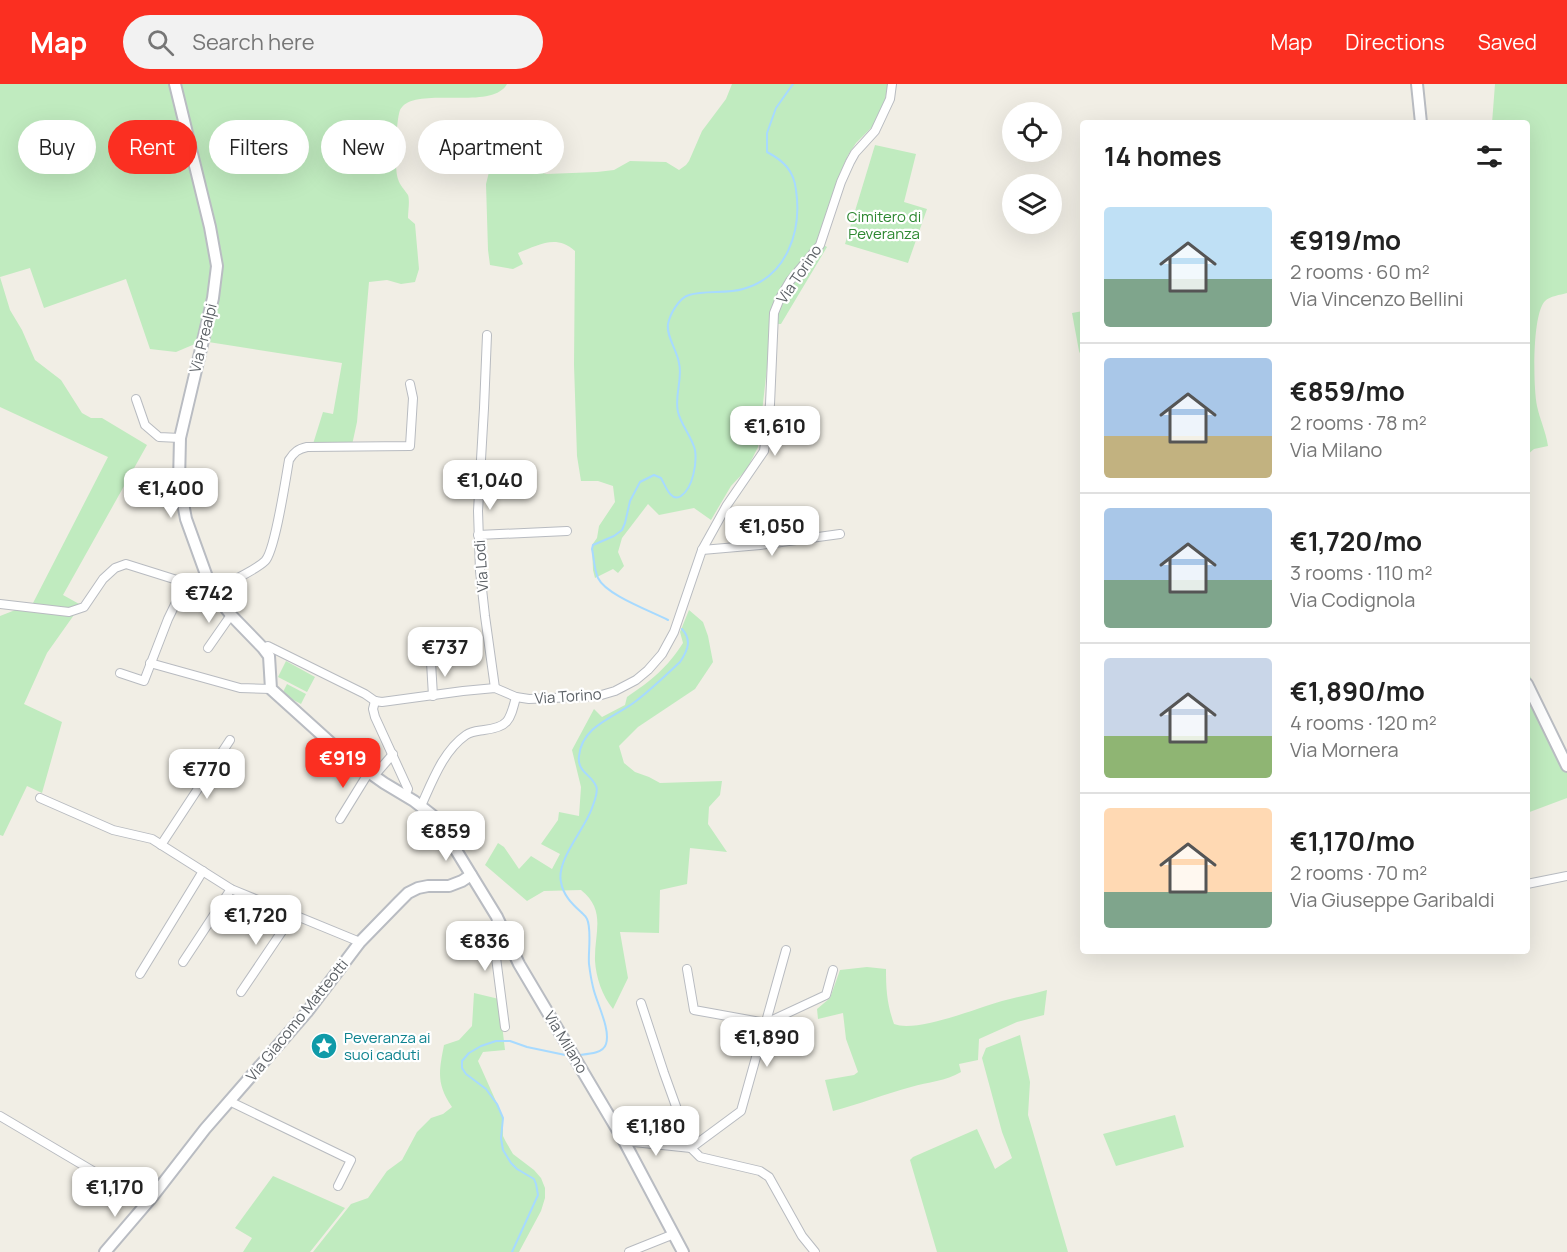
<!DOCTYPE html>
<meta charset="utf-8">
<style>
body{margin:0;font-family:Manrope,sans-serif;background:#f2f2f2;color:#222;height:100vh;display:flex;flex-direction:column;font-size:22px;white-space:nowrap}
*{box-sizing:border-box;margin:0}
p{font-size:20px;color:#767676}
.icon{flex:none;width:33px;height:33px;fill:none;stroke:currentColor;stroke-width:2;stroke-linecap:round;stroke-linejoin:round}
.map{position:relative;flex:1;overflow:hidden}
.panel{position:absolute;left:1080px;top:36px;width:450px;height:834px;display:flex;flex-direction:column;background:#fff;border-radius:6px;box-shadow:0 6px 24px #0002}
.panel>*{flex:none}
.banner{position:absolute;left:18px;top:36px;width:570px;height:54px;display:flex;gap:12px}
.controls{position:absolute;left:1002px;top:18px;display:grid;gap:12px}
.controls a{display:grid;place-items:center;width:60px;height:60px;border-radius:50%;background:#fff;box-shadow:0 6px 24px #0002;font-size:30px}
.price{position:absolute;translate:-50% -51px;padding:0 14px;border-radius:12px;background:#fff;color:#222;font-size:20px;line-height:39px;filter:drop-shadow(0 2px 3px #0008)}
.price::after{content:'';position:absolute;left:50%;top:36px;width:18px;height:14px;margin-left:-9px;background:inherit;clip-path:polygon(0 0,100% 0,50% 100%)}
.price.active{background:#fb2f21;color:#fff}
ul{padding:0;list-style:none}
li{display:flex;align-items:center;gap:18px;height:150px;padding:0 24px}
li+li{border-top:2px solid #e0e0e0}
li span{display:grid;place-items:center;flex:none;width:168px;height:120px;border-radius:6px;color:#555}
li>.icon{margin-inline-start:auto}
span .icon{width:72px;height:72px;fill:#fffc;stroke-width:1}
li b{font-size:26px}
h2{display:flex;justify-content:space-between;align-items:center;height:72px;padding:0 24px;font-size:26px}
.tag{padding:0 21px;border-radius:27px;background:#fff;box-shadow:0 6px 24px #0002;font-size:21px;line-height:54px}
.tag.active{background:#fb2f21;color:#fff}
header{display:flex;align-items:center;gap:36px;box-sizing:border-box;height:84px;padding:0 30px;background:#fb2f21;color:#fff}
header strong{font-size:28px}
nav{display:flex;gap:33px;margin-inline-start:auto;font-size:21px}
.search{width:420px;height:54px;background:#f2f2f2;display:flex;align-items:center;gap:15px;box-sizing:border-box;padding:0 21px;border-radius:33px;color:#767676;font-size:22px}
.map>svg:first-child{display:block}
.green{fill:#c0ebbf}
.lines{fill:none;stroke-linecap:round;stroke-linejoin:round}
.stream{stroke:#a7daff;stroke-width:2}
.street-casing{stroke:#b8bbc0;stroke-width:10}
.secondary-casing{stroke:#b9bcc2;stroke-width:14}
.street{stroke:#fff;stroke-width:8}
.secondary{stroke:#fff;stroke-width:10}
.labels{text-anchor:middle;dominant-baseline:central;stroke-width:4.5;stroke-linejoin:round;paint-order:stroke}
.park-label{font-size:15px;fill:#2c8730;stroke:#fff}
.street-label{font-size:15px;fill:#5d6267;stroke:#fff}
.culture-label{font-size:15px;fill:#0d838f;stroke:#fff;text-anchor:start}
</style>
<header>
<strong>Map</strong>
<div class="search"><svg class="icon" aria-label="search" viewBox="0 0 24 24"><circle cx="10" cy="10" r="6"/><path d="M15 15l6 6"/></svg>Search here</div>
<nav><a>Map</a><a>Directions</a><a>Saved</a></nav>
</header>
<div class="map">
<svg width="1567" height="1168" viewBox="0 0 1567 1168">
<rect width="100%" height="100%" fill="#f1eee5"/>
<g class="green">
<path d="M0,0H507C492,28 413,0 400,26C396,37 394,85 398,95C400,102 405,106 408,111C410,117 408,127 408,134L415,140L419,185L415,198L401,200L387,196L369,198L357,338L352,361L313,360L323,328L333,330L342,279L202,257L176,268L150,265L126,195L44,224L30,184L0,193L10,226L22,246L35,276L61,296L82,329L91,334H102L147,361L63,511L81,521L47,569L24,620L62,638L42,709L27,702L3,752L0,751V532L33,519L108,373L0,323Z"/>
<path d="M732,0H888L883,25L874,41L856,59L848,71L843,83L817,157L827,163L781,240H772L758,363L747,385L731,402L711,436L694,424L659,431L648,420L622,454L618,468L624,482L618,489L613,485L595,494L593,486L592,461L597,454L599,442L615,418L613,402L598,397H581L577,372L574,281L575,167C556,150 539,161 518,169L523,180L513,185L490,181L488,166L486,100L489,88L499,84L509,83L547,90L597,88L614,86L630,77L666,78L679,86L686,81L689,77L702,47L726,15Z"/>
<path d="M1495,0H1567V209C1560,211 1550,212 1545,217C1532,230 1533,303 1537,322C1540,336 1546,348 1548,362L1534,365L1527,371V39H1492Z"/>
<polygon points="875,61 916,70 904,118 927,125 908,179 845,160"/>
<polygon points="1083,227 1083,277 1079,267 1072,229"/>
<path d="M689,526L703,538L708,552L713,578L695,605L638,643L619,662L624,679L635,688L649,693L660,699L722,697L720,711L709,723L708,740L727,768L690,764L687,800L660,806L659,849L620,848L628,894L613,925C602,912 596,893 595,877C594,849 607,827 581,806L544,807L527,817L485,781L498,759L504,763L519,785L531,772L552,785L560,770L541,760L558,736L559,728L579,732L581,703L572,666L594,625L602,633L625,621L627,613C652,596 667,584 683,559L680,548Z"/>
<polygon points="286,577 315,593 307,608 278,593"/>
<polygon points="1527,586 1567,669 1567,714 1527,729"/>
<polygon points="287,600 306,610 301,620 282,610"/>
<path d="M867,883L886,885C886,906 887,920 894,940C917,949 977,924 1002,917C1017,913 1033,910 1047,906L1044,931L1017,938L979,955L978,976L959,980L961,988C946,997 928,998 911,1003C885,1010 860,1020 833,1027L825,996L854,991L858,988L846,955L843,929L818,935L817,925L830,914L840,886Z"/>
<path d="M474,909L499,915L505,966L483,968L478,977L503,1033V1052L506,1058L513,1070L534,1086L541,1094L545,1104V1114L541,1127L519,1168H313L351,1120L368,1114L387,1087L402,1076L417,1048L431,1034L443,1030L452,1023C436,1000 439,987 444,961L459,956L472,942Z"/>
<polygon points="1020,951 1030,998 1028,1031 1068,1168 937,1168 910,1076 913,1073 977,1045 995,1085 1012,1074 1002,1048 982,974 986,964"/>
<polygon points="1175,1031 1184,1063 1116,1082 1103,1050"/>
<polygon points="273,1092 345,1124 310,1168 243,1168 252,1154 235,1144"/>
</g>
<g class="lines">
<g class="stream">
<path d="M668,536C651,527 606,511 598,494C594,485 594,474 592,465L593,461L614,452L622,446L625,439L630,417L640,398L654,391L661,394C665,401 671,419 681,412C693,404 697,379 695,366C692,353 681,341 678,328C674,312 683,295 679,279C677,266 666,252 668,240C670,230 679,214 689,211C705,206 727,210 743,205C787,193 802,147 796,106C794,87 784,77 767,68V49L776,24L793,0"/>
<path d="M578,971C587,970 603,970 606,960C611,945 596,918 593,903C591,895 590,888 589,880C588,868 592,845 587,835C586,832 583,830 581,828C572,820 563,811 561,798C556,776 585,745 592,724C594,718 599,707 596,702C591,690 577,688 579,672C582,641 616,633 636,617C652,605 666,591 680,578C688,566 692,556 682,545"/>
<polyline points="512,1168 538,1111 536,1100 534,1095 517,1085 511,1079 503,1066 501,1054 503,1034 497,1020 486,1005 466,990 462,984 462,977 469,969 481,962 496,957 510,957 527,963 570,972"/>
</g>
<defs>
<g id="street">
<polyline points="487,251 484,324 478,427 480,487 485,532 495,604"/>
<polyline points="136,315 145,341 159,353 180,354"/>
<polyline points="480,398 514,397"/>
<polyline points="478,451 567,447"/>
<polyline points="702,466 760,461 840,450"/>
<path d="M0,520L69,528L84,523L103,495L115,484L126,480L212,507C225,500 255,487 265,477C275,467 286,393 289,376C294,368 298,365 307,363L410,362L413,314L410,300"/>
<polyline points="208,564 231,531"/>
<polyline points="263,564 268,562 365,610 375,617"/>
<polyline points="431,578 433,612"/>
<polyline points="150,579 240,604 271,605"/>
<polyline points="120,589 144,597 168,535 185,500"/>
<polyline points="375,617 382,618 463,607 495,604 516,613 529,615 598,612 615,607 636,596 648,586 662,570 674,548 702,466 727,421 764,367 770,320 774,229 780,214 790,197 820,161 841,98 850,78 855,69 875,47 890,15 892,0"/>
<polyline points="375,617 373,625 375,633 408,705 405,712"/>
<polyline points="374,692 393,670"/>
<polyline points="40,714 113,746 152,755 231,805 360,858"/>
<path d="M421,722C432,698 443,667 466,651C472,647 478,647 484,646C509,643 510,636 516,613"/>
<polyline points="340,735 369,688"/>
<polyline points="161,761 230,656"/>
<polyline points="1527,800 1567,792"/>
<polyline points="497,834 494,858 505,943"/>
<polyline points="183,878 231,805"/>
<polyline points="687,885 694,926 766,939 826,911 833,886"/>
<polyline points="140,890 203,787"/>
<polyline points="241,908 293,831"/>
<polyline points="641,919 664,989 691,1064 700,1073 760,1087 769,1093 802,1152 815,1168"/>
<polyline points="229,1017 351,1076 338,1102"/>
<polyline points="0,1032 147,1119"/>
<polyline points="624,1057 691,1064"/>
<polyline points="691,1064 741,1027 786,866"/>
<polyline points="629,1168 674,1150"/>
</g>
<g id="secondary">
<polyline points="175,0 210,143 217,182 213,214 180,354 179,398 186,435 212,507 231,531 263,564 269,572 271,605 343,670 384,699 414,717 432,731 440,740 497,833 519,880 624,1057 683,1168"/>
<polyline points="1417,0 1421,39"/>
<polyline points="1527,600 1567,682"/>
<polyline points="105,1168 153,1112 205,1045 307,928 360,858 398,819 408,809 418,804 428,802 449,802 462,797 471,791"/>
</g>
</defs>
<use href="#street" class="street-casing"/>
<use href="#secondary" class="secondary-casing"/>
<use href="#street" class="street"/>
<use href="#secondary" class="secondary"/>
</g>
<defs>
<symbol id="sight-disc" viewBox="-11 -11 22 22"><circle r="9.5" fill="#0f9aa8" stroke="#fff"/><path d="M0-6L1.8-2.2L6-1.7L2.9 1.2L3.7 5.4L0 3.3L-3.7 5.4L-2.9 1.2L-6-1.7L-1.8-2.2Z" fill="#fff"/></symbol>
</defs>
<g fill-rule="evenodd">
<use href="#sight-disc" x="309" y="947" width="30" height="30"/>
</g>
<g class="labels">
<g class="park-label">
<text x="884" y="132">Cimitero di<tspan x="884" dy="17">Peveranza</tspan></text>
</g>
<g class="street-label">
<text transform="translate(799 190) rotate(-56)">Via Torino</text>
<text transform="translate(203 254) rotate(-76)">Via Prealpi</text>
<text transform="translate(481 482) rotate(-94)">Via Lodi</text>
<text transform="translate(568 612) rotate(-4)">Via Torino</text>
<text transform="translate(297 936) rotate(-51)">Via Giacomo Matteotti</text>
<text transform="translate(566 958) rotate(59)">Via Milano</text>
</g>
<g class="culture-label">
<text x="344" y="953">Peveranza ai<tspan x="344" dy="17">suoi caduti</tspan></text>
</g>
</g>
</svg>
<div class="controls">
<a><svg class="icon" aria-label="locate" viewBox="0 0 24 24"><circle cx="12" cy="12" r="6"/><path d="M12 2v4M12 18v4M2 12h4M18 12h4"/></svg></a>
<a><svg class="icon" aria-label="layers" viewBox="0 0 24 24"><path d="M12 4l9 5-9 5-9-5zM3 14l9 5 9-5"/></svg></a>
</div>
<b class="price" style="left:775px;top:373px">€1,610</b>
<b class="price" style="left:490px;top:427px">€1,040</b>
<b class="price" style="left:171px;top:435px">€1,400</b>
<b class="price" style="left:772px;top:473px">€1,050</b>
<b class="price" style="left:209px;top:540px">€742</b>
<b class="price" style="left:445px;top:594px">€737</b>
<b class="price active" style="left:343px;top:705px">€919</b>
<b class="price" style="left:207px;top:716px">€770</b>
<b class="price" style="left:446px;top:778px">€859</b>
<b class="price" style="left:256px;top:862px">€1,720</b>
<b class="price" style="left:485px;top:888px">€836</b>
<b class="price" style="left:767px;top:984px">€1,890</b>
<b class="price" style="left:656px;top:1073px">€1,180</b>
<b class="price" style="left:115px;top:1134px">€1,170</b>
<div class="banner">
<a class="tag">Buy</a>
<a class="tag active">Rent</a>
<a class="tag">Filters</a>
<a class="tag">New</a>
<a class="tag">Apartment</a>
</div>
<section class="panel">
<h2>14 homes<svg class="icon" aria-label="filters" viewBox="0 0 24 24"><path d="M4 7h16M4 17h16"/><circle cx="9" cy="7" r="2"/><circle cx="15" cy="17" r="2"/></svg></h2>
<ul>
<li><span style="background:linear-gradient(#bfe0f5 60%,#7fa58c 0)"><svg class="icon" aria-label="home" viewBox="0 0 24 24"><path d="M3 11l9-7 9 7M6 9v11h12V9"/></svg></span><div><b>€919/mo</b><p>2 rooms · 60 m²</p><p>Via Vincenzo Bellini</p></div></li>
<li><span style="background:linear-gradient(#a9c7e8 65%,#c2b280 0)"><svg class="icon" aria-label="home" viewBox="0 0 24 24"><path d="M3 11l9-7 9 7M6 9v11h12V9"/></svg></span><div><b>€859/mo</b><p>2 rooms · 78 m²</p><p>Via Milano</p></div></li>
<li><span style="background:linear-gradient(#a9c7e8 60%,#7fa58c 0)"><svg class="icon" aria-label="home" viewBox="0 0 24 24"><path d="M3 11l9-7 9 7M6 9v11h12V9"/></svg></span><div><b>€1,720/mo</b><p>3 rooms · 110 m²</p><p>Via Codignola</p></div></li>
<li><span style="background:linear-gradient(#c9d6e8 65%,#8fb573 0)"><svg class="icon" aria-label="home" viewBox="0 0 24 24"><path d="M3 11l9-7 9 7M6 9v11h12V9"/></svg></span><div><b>€1,890/mo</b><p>4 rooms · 120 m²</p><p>Via Mornera</p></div></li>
<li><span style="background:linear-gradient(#ffd9b3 70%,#7fa58c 0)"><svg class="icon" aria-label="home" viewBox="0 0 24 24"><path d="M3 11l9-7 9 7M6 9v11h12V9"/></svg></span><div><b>€1,170/mo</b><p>2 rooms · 70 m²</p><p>Via Giuseppe Garibaldi</p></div></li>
</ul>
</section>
</div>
